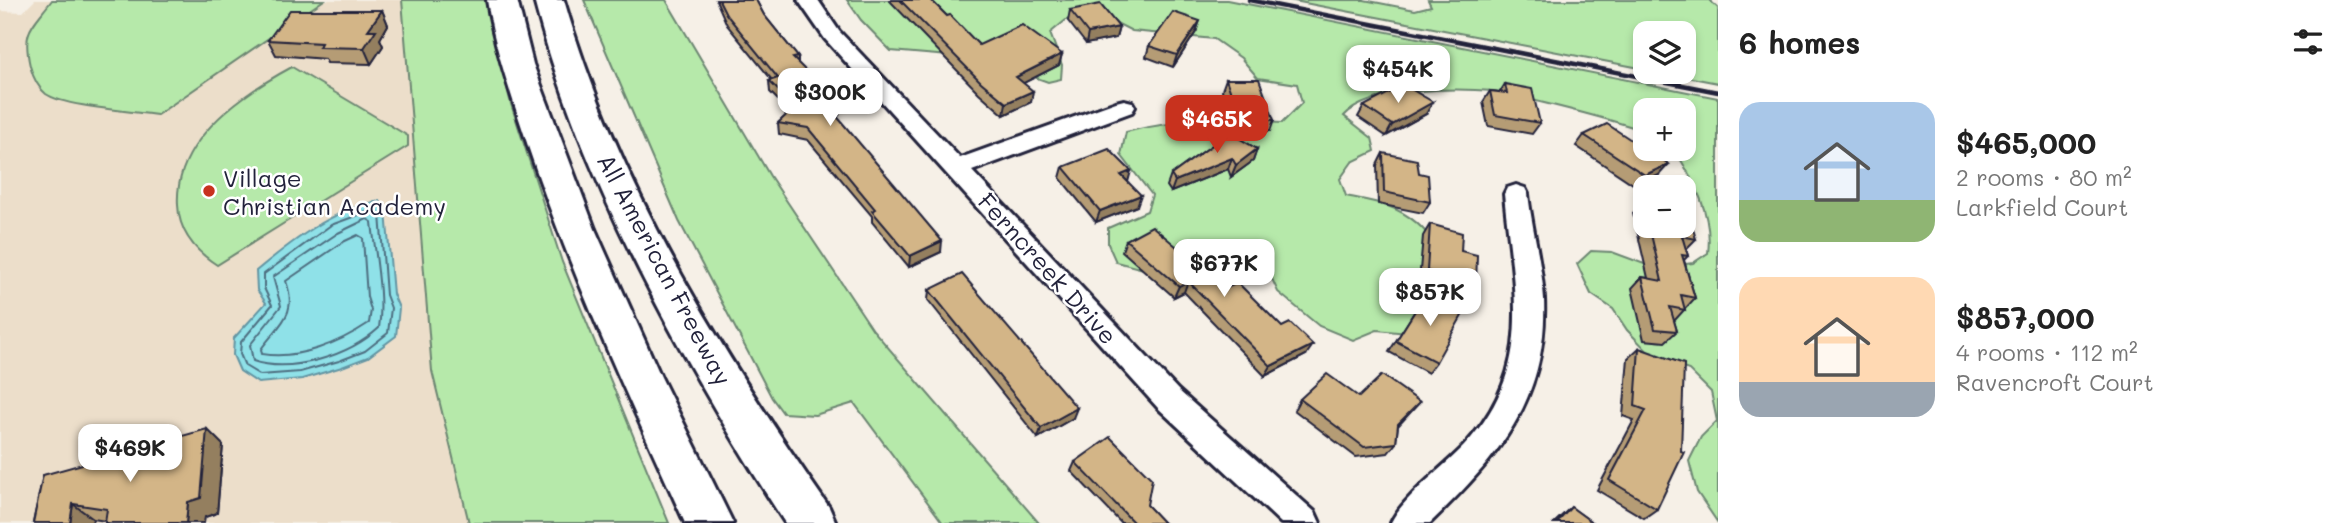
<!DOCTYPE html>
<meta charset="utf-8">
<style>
body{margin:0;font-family:Mali,sans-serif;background:#f2f2f2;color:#222;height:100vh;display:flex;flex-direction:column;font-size:26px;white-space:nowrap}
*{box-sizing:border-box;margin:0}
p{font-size:23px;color:#767676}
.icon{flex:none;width:38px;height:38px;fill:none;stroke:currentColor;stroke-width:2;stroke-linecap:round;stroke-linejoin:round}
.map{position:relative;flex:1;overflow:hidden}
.drawer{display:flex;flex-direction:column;background:#fff;width:630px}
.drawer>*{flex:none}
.fabs{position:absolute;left:1633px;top:21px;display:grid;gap:14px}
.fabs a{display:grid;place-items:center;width:63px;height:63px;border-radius:14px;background:#fff;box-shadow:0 4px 10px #0003;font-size:35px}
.price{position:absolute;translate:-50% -60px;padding:0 16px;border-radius:14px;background:#fff;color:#222;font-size:23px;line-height:46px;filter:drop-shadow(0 2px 4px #0008)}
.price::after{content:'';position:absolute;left:50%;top:42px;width:21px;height:16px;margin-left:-10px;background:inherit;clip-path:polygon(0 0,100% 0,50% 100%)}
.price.active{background:#c8321e;color:#fff}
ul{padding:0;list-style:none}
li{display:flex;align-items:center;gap:21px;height:175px;padding:0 21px}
li span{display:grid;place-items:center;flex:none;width:196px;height:140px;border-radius:21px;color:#555}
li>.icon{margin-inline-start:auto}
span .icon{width:84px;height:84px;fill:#fffc;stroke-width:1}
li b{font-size:30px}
h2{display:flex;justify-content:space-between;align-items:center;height:84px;padding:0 21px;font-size:30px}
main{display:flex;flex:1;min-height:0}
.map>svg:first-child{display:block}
.built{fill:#ecdeca}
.green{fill:#b6e9aa;stroke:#6c8672;stroke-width:2}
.water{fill:#8fe1e8;stroke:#6395a3;stroke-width:2}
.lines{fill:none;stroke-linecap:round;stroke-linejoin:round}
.shore{stroke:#4e6e80;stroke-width:2}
.street-casing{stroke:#22223b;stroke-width:6}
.highway-casing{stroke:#22223b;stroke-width:6}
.street{fill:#fff;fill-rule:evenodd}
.highway{fill:#fff;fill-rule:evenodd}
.rail{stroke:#22223b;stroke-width:4.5}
.wall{fill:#b59c74;stroke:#22223b;stroke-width:2}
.shaded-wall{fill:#947f5e;stroke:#22223b;stroke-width:2}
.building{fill:#d3b587;stroke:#22223b;stroke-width:2}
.poi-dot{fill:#c8321e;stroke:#fff;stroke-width:2.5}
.labels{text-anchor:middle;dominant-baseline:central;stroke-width:5;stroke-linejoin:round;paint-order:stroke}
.poi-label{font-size:24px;fill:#22223b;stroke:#fff;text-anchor:start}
.street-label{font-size:24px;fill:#22223b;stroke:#fff}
</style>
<main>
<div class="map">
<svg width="1718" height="523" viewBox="0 0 1718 523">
<rect width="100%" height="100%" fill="#f6f0e7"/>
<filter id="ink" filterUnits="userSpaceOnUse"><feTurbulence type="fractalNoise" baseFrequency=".0143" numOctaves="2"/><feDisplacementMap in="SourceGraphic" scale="14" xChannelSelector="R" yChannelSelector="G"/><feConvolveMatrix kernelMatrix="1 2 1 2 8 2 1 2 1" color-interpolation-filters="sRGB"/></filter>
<g filter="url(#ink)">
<polygon class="built" points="35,0 402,0 432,371 469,523 0,523 0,11 23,12"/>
<g class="green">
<path d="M52,0H324L157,115C132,111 65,107 46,94C37,87 33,77 30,66C22,30 31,28 52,0Z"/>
<polygon points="402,0 485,0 511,104 562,262 669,523 469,523 432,371"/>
<polygon points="584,0 666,0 770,176 873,330 1039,523 943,523 854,403 815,415 783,413 772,398 679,221"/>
<path d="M847,0H1227L1718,98V523L1697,492L1689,461L1701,437L1717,421L1711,392L1689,370L1654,358L1627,330L1613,309L1591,294L1577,264L1591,251L1612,252L1655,268L1693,263L1708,253C1713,215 1694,180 1674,149H1684V110H1645V131C1609,119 1573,110 1536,101C1523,98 1508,93 1494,91C1457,88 1370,87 1344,116L1372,138L1375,151L1352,162L1340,179L1346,196C1360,199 1375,201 1388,206C1435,224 1448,265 1459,308L1439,327L1418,334L1377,330L1353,340L1319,326L1278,292L1267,268L1239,242L1211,240L1203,261L1174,277L1116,262L1108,244V228L1147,211L1152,195L1121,155L1126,132C1180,118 1227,120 1282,123L1302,103L1297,84L1258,78L1241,58L1214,39L1132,31L1099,14L1066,20L1050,33L1062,65L1061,79L1048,82L984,59L891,51L861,20Z"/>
<polygon points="1289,0 1364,0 1415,10 1431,6 1428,0 1709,0 1718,8 1718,83 1661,72 1684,72 1684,33 1645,33 1645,69"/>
<path d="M292,67L408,136V146L217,265C195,251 179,232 178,205C174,140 242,94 292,67Z"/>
</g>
<path class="water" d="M380,201L386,211L393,294L399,308L396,336L368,357L342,367L302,379L258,383L240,371L233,355L234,338L266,303L257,290L256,271C291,242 334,208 380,201Z"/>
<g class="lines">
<g class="shore">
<polygon points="375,209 380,214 386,295 391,308 388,333 365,351 339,361 300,372 260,375 245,366 240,354 241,342 272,305 264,288 264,274 331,225"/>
<path d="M367,219L372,222C375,254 384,298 379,328C350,355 292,374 253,361L250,345L281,306L273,277L338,233Z"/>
<path d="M358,235L363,238L367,297L371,310L369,323C339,343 299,360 262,354L261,349C280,323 298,315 286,281L343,242Z"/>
</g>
<defs>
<g id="street">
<polygon points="798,0 818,0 839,31 960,158 1116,102 1124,100 1132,102 1135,107 1132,112 972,171 1178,390 1315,512 1320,523 1281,523 1158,408 825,39"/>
<path d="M1516,185L1525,188L1528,194C1532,229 1542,264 1544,299C1548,400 1498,457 1430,523H1391C1401,499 1444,467 1464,446C1537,368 1513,289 1504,194L1507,188Z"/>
</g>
<g id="highway">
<path d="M487,0H517L533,64L595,229L661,377L733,523H685C629,400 572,277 529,149C513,100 495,51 487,0Z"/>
<path d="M534,0H564C617,184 720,351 829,507L836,523H785C684,366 581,181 534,0Z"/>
</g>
</defs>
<use href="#street" class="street-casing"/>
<use href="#highway" class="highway-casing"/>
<use href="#street" class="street"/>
<use href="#highway" class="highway"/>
<polyline class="rail" points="1249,0 1718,92"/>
</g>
<g class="wall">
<polygon points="716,0 756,0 764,15 798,57 798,64 839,115 836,116 941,252 909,267 872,222 872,216 808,140 779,134 778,123 790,112 770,92 769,81 772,80 727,25"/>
<polygon points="889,0 931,0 947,16 979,45 1062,54 1059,65 1023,83 1031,102 1004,115 979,93"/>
<polygon points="382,10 388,25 380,39 383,46 371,64 327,63 325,59 276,55 268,40"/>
<polygon points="1070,10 1119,27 1116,38 1086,44 1068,21"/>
<polygon points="1196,32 1173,67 1146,57 1149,46"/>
<polygon points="1226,79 1274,120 1270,131 1235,130 1222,90"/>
<polygon points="1505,84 1540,123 1532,134 1488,126 1483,102 1490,91 1500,92"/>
<polygon points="1364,106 1426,114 1386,136 1358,117"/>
<polygon points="1215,124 1257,149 1253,161 1231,177 1228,169 1171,192 1167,186 1171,175 1215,143 1211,135"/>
<polygon points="1584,135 1659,175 1636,186 1576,146"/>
<polygon points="1383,153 1419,173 1430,202 1423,213 1378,204 1377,165"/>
<polygon points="1063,167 1128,182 1137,206 1096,222 1060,178"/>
<polygon points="1643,202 1645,202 1645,226 1684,226 1696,239 1686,249 1688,256 1684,260 1695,298 1674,321 1677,331 1665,342 1644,340 1632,288 1642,277 1648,278 1633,213"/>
<polygon points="1430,224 1461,251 1476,285 1467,296 1419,282 1423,236"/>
<polygon points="1126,240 1306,355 1265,376 1184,292 1174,297 1122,251"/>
<polygon points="929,290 1073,418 1038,438 928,300"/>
<polygon points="1425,295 1436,362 1428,373 1389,352"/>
<polygon points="1639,348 1657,509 1644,518 1597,490 1634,420 1623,416 1628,358"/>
<polygon points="1359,397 1420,402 1398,426 1396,443 1388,453 1356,457 1294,410 1300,399"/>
<polygon points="223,445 217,513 205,517 105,521 93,519 92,523 33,523 43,475"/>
<polygon points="1075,462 1147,505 1164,523 1121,523 1071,471"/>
<polygon points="1571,507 1593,523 1554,523"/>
</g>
<g class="shaded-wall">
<polygon points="382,10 388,25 380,39 383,46 371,64 364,48 368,30"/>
<polygon points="1200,21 1196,32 1173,67 1177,55"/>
<polygon points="1119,27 1116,38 1086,44 1088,33"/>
<polygon points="1062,54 1059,65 1014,88 1016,77"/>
<polygon points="1033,91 1031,102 1004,115 1006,103"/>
<polygon points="1433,102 1426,114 1386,136 1392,125"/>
<polygon points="838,103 839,115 830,119 829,107"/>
<polygon points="1257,149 1253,161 1231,177 1236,165"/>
<polygon points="1232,158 1228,169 1171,192 1175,181"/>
<polygon points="1669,164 1659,175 1636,186 1645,175"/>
<polygon points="1131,171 1128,182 1121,175"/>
<polygon points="1141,195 1137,206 1096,222 1100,211"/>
<polygon points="942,241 941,252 909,267 910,256"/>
<polygon points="1188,281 1184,292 1174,297 1179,286"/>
<polygon points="1313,345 1306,355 1265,376 1271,366"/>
<polygon points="1077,408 1073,418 1038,438 1041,428"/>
<polygon points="207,429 223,445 217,513 205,517 204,523 186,523 188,502"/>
<polygon points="73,504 93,519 92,523 70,523"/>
</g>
<g class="building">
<polygon points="719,0 756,0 764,15 798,57 793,58 838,103 829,107 942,241 910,256 872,211 875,209 808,128 778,123 795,107 769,81 778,78 726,14"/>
<polygon points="900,0 931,0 947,16 950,15 979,45 1022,25 1062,54 1016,77 1033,91 1006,103 981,82"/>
<polygon points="1100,4 1119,27 1088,33 1070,10"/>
<polygon points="290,10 382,10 368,30 376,30 364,48 319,47 321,43 268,40"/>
<polygon points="1173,12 1200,21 1177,55 1149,46"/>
<polygon points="1226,79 1259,79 1274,120 1240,119"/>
<polygon points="1505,84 1532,89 1540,123 1495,115 1490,91 1507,93"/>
<polygon points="1404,85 1433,102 1392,125 1364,106"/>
<polygon points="1215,124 1257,149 1236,165 1232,158 1175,181 1171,175 1222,138"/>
<polygon points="1607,124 1645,149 1669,164 1645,175 1584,135"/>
<polygon points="1109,149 1131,171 1121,175 1141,195 1100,211 1063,167"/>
<polygon points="1383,153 1417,160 1419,173 1428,175 1430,202 1384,192"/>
<polygon points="1684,211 1688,212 1696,239 1682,236 1688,256 1682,255 1695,298 1681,295 1685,310 1670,307 1677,331 1655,329 1642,277 1662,281 1649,226 1684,226"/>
<polygon points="1430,224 1462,233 1461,251 1477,255 1476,285 1427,271"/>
<polygon points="1152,226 1226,288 1238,283 1282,327 1290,323 1313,345 1271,366 1188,281 1179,286 1126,240"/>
<polygon points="962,274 1077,408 1041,428 929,290"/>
<polygon points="1425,295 1463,314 1436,362 1396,341"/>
<polygon points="1639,348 1684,364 1681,451 1684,452 1657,509 1609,480 1646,410 1635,406"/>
<polygon points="1327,374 1359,397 1382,375 1420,402 1398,424 1396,443 1364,447 1300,399"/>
<polygon points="207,429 201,498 188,502 186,523 105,523 107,509 73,504 70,523 33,523 43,475"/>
<polygon points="1110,437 1152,479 1147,505 1164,523 1134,523 1075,462"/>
<polygon points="1571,507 1593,523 1557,523"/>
</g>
</g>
<circle class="poi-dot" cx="209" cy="191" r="7"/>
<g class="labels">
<g class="poi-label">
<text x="223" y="177">Village<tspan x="223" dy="28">Christian Academy</tspan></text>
</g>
<g class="street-label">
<text transform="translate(1048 268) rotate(48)">Ferncreek Drive</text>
<text transform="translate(665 269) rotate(62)">All American Freeway</text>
</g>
</g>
</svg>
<div class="fabs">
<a><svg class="icon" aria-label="layers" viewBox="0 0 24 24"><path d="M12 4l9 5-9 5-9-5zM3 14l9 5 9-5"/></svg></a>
<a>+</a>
<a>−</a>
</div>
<b class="price" style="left:1398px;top:105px">$454K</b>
<b class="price" style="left:830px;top:128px">$300K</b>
<b class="price active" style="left:1217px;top:155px">$465K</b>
<b class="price" style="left:1224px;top:299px">$677K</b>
<b class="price" style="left:1430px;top:328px">$857K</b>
<b class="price" style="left:130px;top:484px">$469K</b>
</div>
<section class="drawer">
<h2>6 homes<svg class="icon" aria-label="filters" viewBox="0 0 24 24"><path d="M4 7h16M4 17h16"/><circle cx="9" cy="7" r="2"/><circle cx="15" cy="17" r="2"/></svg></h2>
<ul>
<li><span style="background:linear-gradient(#a9c7e8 70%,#8fb573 0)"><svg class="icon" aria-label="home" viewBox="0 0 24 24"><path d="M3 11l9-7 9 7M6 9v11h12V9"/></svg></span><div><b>$465,000</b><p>2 rooms · 80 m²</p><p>Larkfield Court</p></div></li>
<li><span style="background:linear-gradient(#ffd9b3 75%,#9aa5b1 0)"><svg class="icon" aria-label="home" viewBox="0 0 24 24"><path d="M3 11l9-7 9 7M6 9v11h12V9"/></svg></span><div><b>$857,000</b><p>4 rooms · 112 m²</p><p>Ravencroft Court</p></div></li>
</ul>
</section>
</main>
